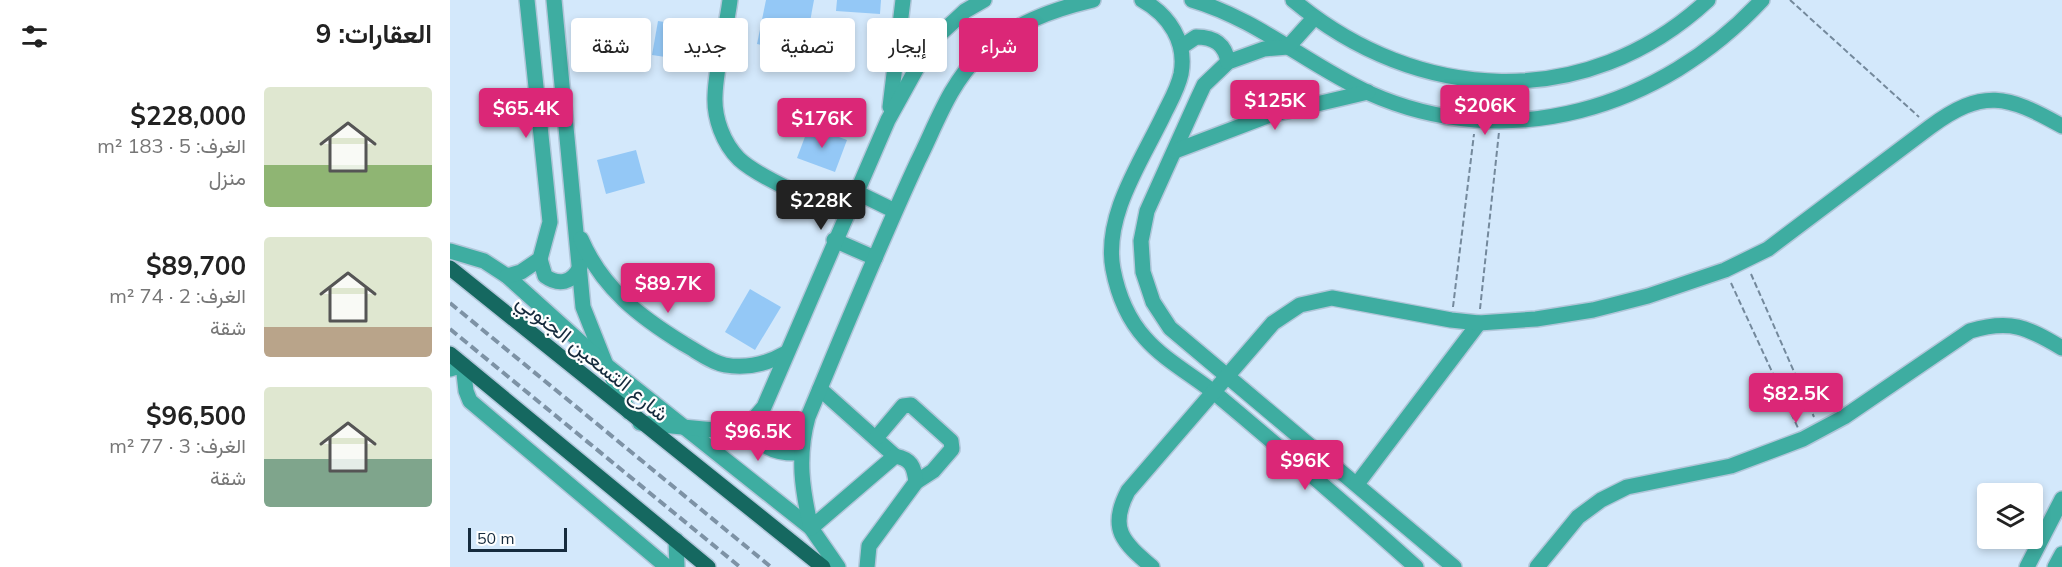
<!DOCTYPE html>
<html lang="ar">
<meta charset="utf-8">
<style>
body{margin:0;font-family:Mulish,Vazirmatn,sans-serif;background:#f6f6f6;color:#222;direction:rtl;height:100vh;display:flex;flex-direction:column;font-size:22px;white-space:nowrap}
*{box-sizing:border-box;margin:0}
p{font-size:20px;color:#767676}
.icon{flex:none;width:33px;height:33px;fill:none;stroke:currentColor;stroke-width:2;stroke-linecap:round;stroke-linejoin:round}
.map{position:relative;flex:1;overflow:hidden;direction:ltr}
.side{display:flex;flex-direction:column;background:#fff;width:450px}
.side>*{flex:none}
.banner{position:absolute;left:18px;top:18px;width:570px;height:54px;direction:rtl;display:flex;gap:12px}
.controls{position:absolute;left:1527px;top:483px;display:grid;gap:12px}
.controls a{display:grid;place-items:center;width:66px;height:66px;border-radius:6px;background:#fff;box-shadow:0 3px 9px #0003;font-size:30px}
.scale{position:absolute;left:18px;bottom:15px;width:99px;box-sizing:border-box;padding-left:6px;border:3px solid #162b3d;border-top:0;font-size:16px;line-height:21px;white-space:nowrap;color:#162b3d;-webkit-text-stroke:4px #fff;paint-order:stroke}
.price{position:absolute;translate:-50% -51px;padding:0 14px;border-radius:6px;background:#db2777;color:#fff;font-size:20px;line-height:39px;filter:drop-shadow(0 2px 3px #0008)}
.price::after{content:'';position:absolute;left:50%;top:36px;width:18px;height:14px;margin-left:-9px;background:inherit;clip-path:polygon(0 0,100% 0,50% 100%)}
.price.on{background:#222;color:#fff}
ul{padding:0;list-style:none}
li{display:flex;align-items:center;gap:18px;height:150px;padding:0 18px}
li span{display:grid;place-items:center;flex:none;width:168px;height:120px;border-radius:6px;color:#555}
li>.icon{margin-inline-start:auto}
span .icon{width:72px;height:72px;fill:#fffc;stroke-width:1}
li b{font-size:26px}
h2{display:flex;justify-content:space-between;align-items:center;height:72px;padding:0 18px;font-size:26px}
.chip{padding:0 21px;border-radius:6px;background:#fff;box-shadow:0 3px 9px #0003;font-size:21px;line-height:54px}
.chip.on{background:#db2777;color:#fff}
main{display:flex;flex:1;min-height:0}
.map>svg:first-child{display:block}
.building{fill:#94c8f6}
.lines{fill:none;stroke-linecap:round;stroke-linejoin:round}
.minor-casing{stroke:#b1c6d9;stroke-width:18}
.major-casing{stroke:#b1c6d9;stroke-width:18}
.path{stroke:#74899c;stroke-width:2;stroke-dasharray:6 3;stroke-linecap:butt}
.minor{stroke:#3eada1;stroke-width:15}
.major{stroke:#156860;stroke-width:15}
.rail{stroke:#7d92a5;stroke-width:4;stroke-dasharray:9 4.5;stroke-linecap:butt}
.labels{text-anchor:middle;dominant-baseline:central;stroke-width:4.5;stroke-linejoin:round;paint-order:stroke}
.street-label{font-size:21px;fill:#162b3d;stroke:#fff}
</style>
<main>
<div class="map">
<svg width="1612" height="567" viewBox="0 0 1612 567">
<rect width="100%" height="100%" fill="#d3e8fb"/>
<g class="building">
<polygon points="316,0 364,0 354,54 307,44"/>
<polygon points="387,0 431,0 430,14 386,11"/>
<polygon points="208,21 248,27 242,61 202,55"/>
<polygon points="359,126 397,140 385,172 347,158"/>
<polygon points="186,150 195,183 156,194 147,160"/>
<polygon points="300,289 331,307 305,350 275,332"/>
</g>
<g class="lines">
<defs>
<g id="minor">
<polyline points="104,0 133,307 156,365 179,412"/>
<path d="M280,0C276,32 266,64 265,96C264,118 273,143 289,159C308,177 370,204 396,214"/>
<path d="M692,0C719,15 737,42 731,74C728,88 721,100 715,112C693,159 653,215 663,269C668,295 677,318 695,338C714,360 744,376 766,394C834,451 900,508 966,567"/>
<path d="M742,0C807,19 858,65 919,93C1058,155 1211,109 1312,0"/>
<path d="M843,0C967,104 1136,113 1258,0"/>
<polyline points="864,18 838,47 814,49 778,62 754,85 747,100 697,211 691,241 693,272 703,302 720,328 1004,567"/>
<path d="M731,47L746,37C764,37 775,44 778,62"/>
<polyline points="440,107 453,0"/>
<polyline points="725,151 820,115 918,92"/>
<polyline points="406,192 445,211"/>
<path d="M131,239C152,288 190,317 234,344C247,351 260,362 275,365C297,369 317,364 336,353"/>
<polyline points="384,240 425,258"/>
<polyline points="0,251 34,261 57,276 156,365 361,528 388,567"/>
<path d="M90,259L95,276C109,286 122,283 130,267"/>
<polyline points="57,276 71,272 90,259 100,222 77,0"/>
<polyline points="0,369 13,365 16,391 20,401 217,567"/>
<polyline points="370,389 445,456"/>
<path d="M302,421C308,448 324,454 350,453"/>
<polyline points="190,423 275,431 302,421 314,407 438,120 469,64 489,35 515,11 534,0"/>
<polyline points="426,438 453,406 461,405 501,441 502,449 483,471 466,482"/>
<polyline points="907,484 1029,323"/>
<polyline points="226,540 227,567"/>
<path d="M417,567L419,546L466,482C464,466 461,459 445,456L361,528C352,489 347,457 358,417C394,331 429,245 468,161C486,125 500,83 530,55C562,24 601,10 643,0"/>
<path d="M702,567C673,542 658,529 678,491L823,323L850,305L882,298L1001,320L1029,323L1086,319L1143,310L1198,296L1275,270L1318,249L1480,127C1533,88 1557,95 1612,126"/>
<path d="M1087,567L1128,517L1151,500L1177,487L1281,466L1353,439L1394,417L1520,331C1560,319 1577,327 1612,348"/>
<polyline points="1577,567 1612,499"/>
<polyline points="1605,567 1612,554"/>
</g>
<g id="major">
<polyline points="0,268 373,567"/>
<polyline points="0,354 258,567"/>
</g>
</defs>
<use href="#minor" class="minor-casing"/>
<use href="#major" class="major-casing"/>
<g class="path">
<polyline points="1340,0 1469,117"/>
<polyline points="1301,274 1364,417"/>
<polyline points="1281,283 1348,428"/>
<polyline points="1003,307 1024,134"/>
<polyline points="1030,309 1049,132"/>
</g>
<use href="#minor" class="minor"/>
<use href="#major" class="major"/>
<g class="rail">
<polyline points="0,303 321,567"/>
<polyline points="0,329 290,567"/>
</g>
</g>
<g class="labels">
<g class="street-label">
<text transform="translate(143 357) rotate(39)">شارع التسعين الجنوبي</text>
</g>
</g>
</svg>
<div class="controls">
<a><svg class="icon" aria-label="layers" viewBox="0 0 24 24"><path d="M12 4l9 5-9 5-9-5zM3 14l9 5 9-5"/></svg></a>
</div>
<div class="scale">50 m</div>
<b class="price" style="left:825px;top:131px">$125K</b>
<b class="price" style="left:1035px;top:136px">$206K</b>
<b class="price" style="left:76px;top:139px">$65.4K</b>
<b class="price" style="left:372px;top:149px">$176K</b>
<b class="price on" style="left:371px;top:231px">$228K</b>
<b class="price" style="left:218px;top:314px">$89.7K</b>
<b class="price" style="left:1346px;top:424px">$82.5K</b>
<b class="price" style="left:308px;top:462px">$96.5K</b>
<b class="price" style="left:855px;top:491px">$96K</b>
<div class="banner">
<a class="chip on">شراء</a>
<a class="chip">إيجار</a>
<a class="chip">تصفية</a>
<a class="chip">جديد</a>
<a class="chip">شقة</a>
</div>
</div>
<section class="side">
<h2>العقارات: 9<svg class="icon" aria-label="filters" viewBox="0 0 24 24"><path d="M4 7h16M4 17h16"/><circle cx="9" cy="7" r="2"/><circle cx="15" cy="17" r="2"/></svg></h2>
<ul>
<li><span style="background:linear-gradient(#dfe7d0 65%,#8fb573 0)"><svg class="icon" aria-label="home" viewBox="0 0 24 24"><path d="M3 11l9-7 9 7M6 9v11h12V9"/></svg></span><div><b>$228,000</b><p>الغرف: 5 · 183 m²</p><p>منزل</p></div></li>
<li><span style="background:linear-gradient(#dfe7d0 75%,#b9a48a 0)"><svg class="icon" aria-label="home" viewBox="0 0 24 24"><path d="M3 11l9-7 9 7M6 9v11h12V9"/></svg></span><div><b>$89,700</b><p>الغرف: 2 · 74 m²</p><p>شقة</p></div></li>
<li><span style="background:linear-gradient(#dfe7d0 60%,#7fa58c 0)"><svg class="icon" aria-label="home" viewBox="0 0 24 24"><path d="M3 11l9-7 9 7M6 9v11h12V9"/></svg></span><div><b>$96,500</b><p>الغرف: 3 · 77 m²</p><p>شقة</p></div></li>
</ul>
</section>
</main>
